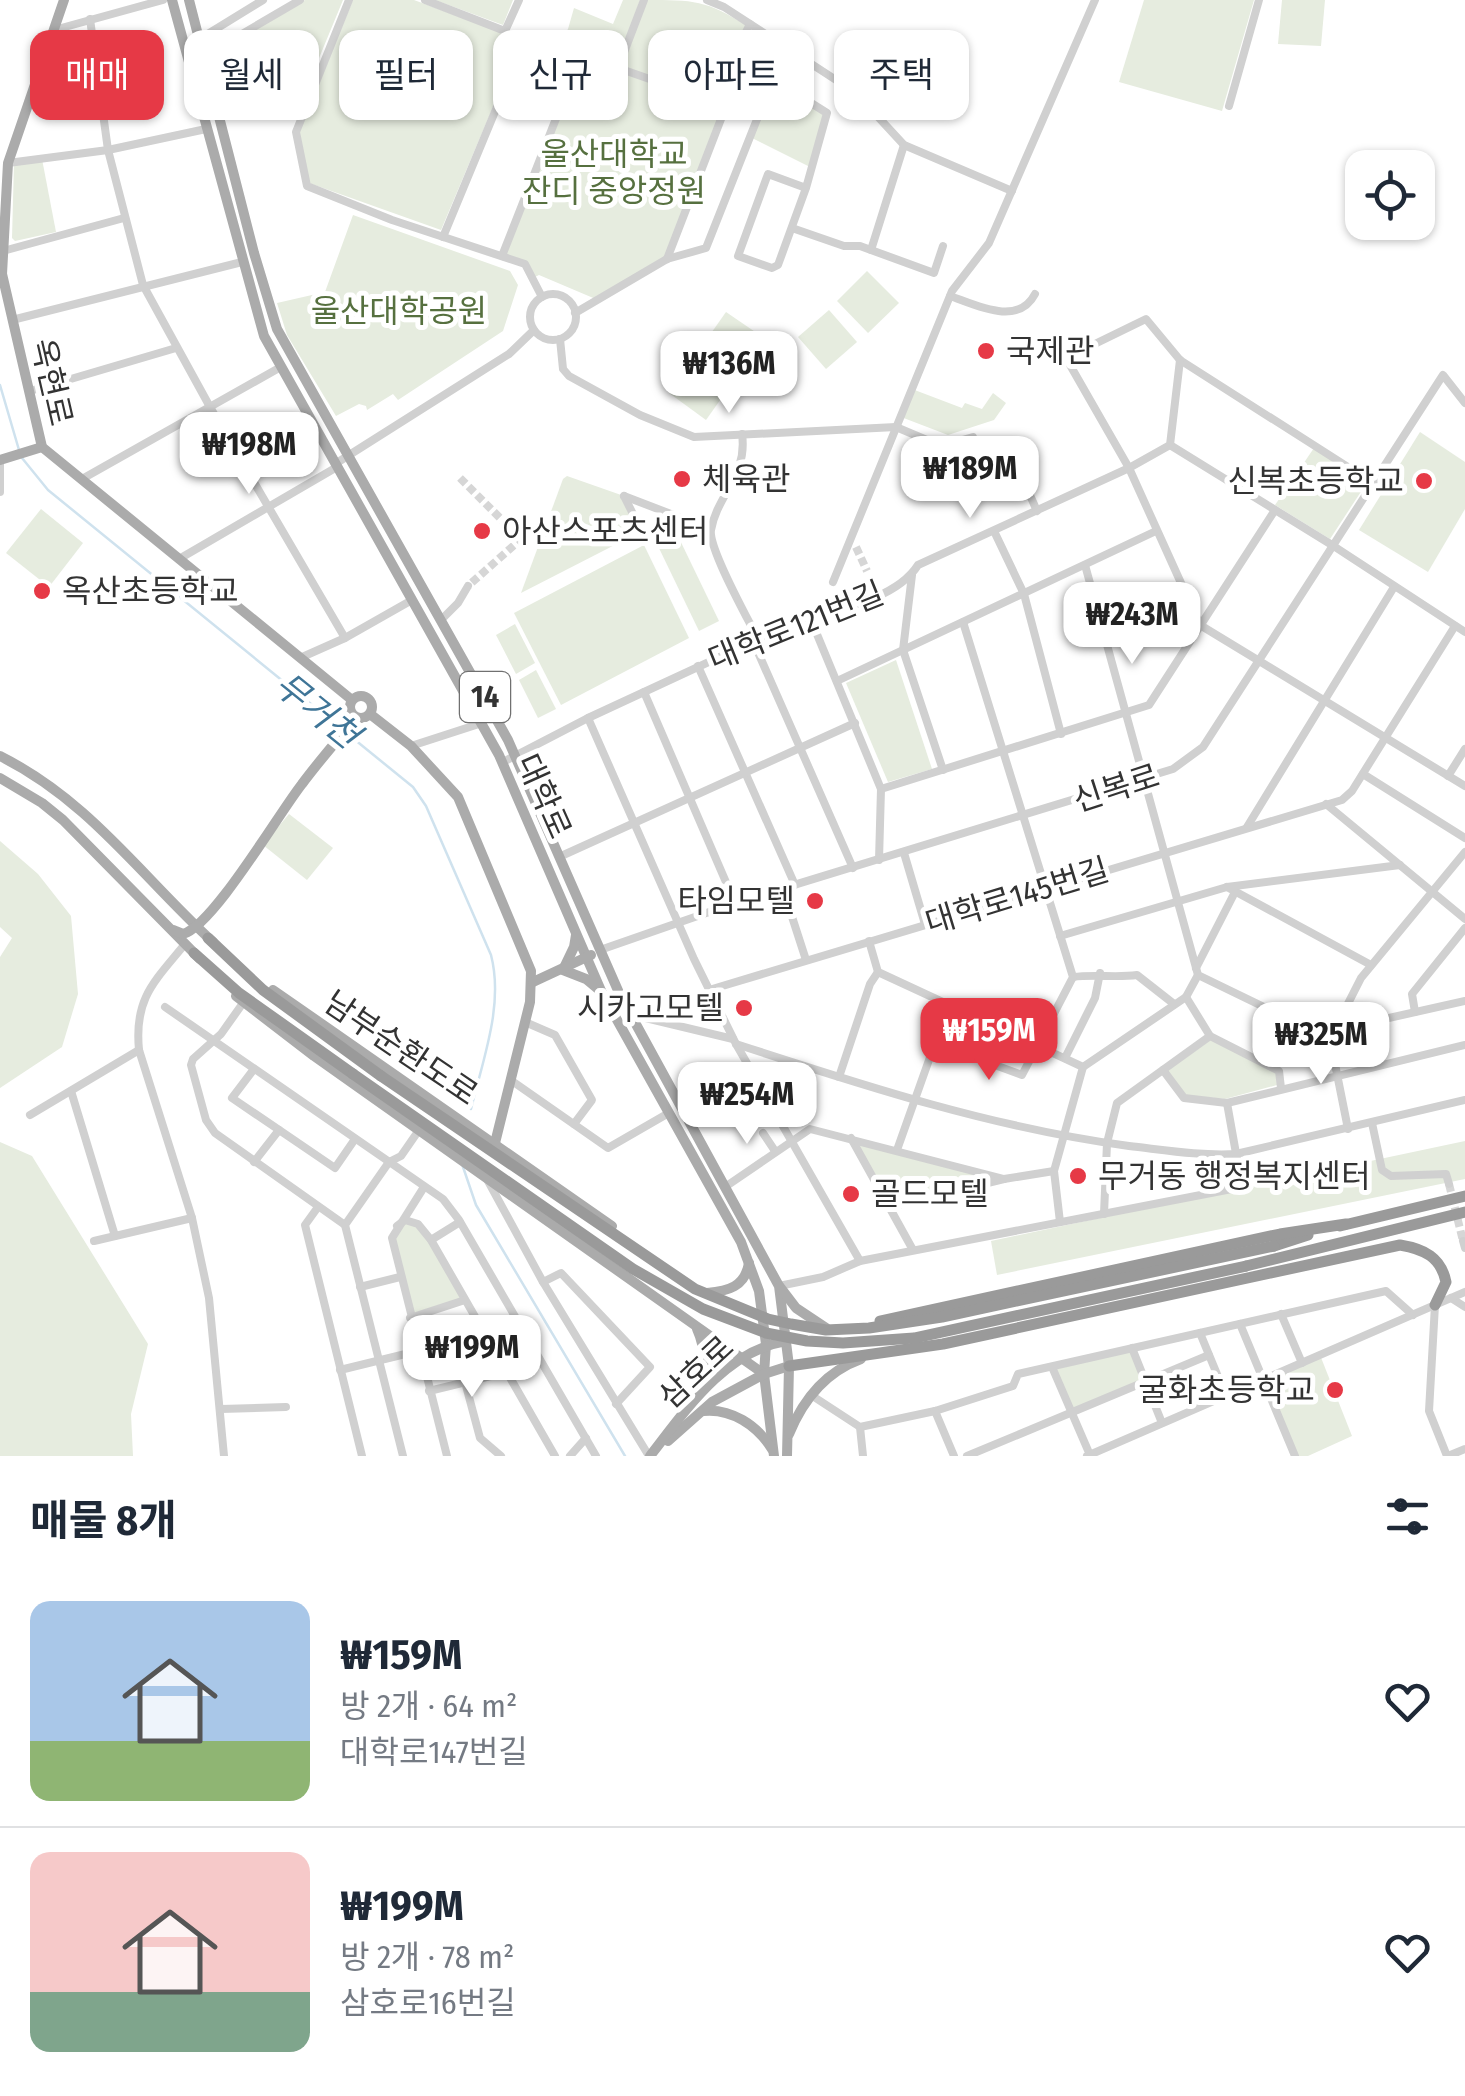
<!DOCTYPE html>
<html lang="ko">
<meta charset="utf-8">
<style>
body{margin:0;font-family:"Fira Sans Condensed","Noto Sans KR",sans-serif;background:#f6f6f7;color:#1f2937;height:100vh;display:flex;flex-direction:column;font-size:38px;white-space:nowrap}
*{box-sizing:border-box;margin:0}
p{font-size:32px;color:#747a83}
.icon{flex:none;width:55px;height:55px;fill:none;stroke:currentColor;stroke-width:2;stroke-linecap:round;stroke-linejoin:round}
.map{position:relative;height:1456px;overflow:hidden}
.sheet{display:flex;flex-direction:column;background:#fff;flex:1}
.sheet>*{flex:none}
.banner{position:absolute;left:30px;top:30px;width:1405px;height:90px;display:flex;gap:20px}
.tools{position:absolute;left:1345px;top:150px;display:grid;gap:20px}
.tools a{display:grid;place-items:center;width:90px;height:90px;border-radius:20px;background:#fff;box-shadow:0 2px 8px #0004;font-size:50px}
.price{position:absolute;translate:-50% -85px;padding:0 22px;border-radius:20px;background:#fff;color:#222;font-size:32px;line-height:65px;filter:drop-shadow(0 2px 5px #0008)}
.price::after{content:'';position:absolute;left:50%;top:60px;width:30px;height:22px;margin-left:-15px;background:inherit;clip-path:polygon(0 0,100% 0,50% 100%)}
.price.selected{background:#e63946;color:#fff}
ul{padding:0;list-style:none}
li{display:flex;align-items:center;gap:30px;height:250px;padding:0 30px}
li+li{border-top:2px solid #e0e1e3}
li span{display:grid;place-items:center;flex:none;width:280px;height:200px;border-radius:20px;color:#555}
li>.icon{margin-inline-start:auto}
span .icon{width:120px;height:120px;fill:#fffc;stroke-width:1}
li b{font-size:42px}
h2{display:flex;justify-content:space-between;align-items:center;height:120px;padding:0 30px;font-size:42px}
.pill{padding:0 35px;border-radius:20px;background:#fff;box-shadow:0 2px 8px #0004;font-size:35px;line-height:90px}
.pill.selected{background:#e63946;color:#fff}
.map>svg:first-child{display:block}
.green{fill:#e6ecdf}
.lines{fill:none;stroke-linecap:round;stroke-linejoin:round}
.stream{stroke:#cfe2ee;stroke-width:2.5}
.minor-tunnel{stroke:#d6d6d6;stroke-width:8;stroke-dasharray:8 4;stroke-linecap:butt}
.minor{stroke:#d0d0d0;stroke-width:8}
.major{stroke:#ababab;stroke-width:10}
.highway{stroke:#9a9a9a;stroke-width:11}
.highway-bridge{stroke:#9a9a9a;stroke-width:11}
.poi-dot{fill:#e63946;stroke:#fff;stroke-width:4}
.labels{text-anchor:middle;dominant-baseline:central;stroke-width:10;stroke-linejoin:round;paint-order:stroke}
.shield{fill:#fff;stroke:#707070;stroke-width:2.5}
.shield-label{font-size:30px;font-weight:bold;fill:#333}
.park-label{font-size:32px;fill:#56703f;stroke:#fff}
.poi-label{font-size:32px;fill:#333;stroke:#fff;text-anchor:start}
.street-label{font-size:32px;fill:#333;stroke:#fff}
.water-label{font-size:35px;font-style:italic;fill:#3f7597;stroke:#fff}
</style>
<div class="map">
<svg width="1465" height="1456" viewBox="0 0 1465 1456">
<rect width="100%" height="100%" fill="#fff"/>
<g class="green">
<path d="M305,0H343L305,92L294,87L239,101L227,58C240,54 248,47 248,34Z"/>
<polygon points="353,0 414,0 503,33 509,69 441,230 309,183 299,132"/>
<polygon points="435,0 513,0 503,25"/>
<polygon points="623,0 640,0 617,65 579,53 570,77 545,67 568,29 574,8 613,24"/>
<path d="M646,0C693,0 707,0 747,26L710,99L726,106L667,259L598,300L539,275L533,278L525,264L502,256L581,55L622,67Z"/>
<polygon points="1144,0 1254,0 1222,111 1119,82"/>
<polygon points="1282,0 1325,0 1321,46 1278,44"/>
<polygon points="773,79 827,113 812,168 750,137"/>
<polygon points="42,159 56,232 15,241 12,238 14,163"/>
<polygon points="353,215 510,271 518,285 503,331 398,400 393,394 367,410 366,406 359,404 336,416 287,335 277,303 325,292"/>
<polygon points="867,271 899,303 868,333 837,301"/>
<polygon points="829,310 857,342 826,369 798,337"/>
<polygon points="726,312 764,338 706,420 669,393"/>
<polygon points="912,389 962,408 965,403 982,409 993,393 1006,403 994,420 948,435 901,417"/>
<polygon points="1420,432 1465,462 1465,509 1428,572 1359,530"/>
<polygon points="1314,448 1366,484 1330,539 1275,505"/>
<polygon points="567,476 624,496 642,531 521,593 563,479"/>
<polygon points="41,509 83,543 49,587 6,553"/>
<polygon points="677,534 719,621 699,631 657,544"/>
<polygon points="644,545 689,638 561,705 514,613"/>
<polygon points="515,624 535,663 516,674 496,635"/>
<polygon points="896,660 932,769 888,782 846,683"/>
<polygon points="536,670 556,709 538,718 519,680"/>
<polygon points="289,814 333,848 307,880 263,845"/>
<polygon points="0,841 38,874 71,916 78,994 62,1047 0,1088 0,957 12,938 0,927"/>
<polygon points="1212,1039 1276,1073 1277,1085 1225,1099 1185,1095 1167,1071"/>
<polygon points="851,1138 1004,1179 889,1207"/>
<polygon points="1465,1141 1465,1179 997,1275 991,1241"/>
<polygon points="0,1142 32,1156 148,1344 131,1414 133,1456 0,1456"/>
<polygon points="405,1220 418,1224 465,1300 410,1318 392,1238"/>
<polygon points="1132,1348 1145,1381 1071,1412 1052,1367"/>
<polygon points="1320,1355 1352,1436 1308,1456 1295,1456 1263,1380"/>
</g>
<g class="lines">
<g class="stream">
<polyline points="0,385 19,450"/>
<polyline points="22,458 48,490 343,730"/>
<path d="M349,735L413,787L426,806L491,955C504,1005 483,1059 471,1109"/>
<polyline points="462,1164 476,1205 625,1456"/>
</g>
<g class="minor-tunnel">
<polyline points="460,478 521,539 468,586"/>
<polyline points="856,547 867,571"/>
<polyline points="1449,1184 1463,1241"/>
</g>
<g class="minor">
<polyline points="349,0 296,132 307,186 392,220 525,264 542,297"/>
<polyline points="425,0 505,31 511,73 443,237"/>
<polyline points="707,0 724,7 856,93 904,145 1012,191"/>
<polyline points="90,19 108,150 143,285 210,407 345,638"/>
<polyline points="54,30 163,0"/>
<polyline points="505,31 519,0"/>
<polyline points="185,48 263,0"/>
<polyline points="734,55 773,79"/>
<polyline points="189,65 300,0"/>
<polyline points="618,68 644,0"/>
<polyline points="511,73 539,70 570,81"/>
<polyline points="711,101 750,24"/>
<polyline points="1229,106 1259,0"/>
<polyline points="8,163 108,150 206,129"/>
<polyline points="792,228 844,246 860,246 934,273 943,246"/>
<polyline points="871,250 904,145"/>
<polyline points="3,251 124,218"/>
<polyline points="502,256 581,55 758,117"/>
<polyline points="667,259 726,106"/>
<circle cx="553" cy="317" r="23"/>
<path d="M950,296C976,305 1018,327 1035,294"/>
<polyline points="575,313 667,259 706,248 773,79 827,113 806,188 778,265 772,268 738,256 768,174 806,188"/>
<polyline points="12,320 242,262"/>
<polyline points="560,339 563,369 569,376 640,415 694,437 896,427 941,446 959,489 1016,464 1037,511"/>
<polyline points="30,391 176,348"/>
<path d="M742,434C748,475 717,495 711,530C708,548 748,619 758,639"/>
<polyline points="1170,445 1332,545 1465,632"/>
<polyline points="941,446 973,437"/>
<polyline points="0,460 0,492"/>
<polyline points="335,464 509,354 534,330"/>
<polyline points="82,479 279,368"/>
<polyline points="1373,483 1180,360 1146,319 1066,358 1129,468 1200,625 1465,786"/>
<polyline points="624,496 697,524"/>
<polyline points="624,496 645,538"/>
<polyline points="994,531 1024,594 1061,734"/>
<polyline points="179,559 337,467"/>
<polyline points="1085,565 1198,975 1330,1039"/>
<polyline points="912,575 903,650 943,770"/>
<polyline points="833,582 952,291 989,243 1095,0"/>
<polyline points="809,615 881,789 879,860"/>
<polyline points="441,620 458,603 468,586"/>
<polyline points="753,641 853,868"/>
<polyline points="300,658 345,638 412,600"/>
<polyline points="698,666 795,885"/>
<polyline points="837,681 1156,531"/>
<polyline points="644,692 735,903"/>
<polyline points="588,718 694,959 736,1044 860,1261"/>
<polyline points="411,746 482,723"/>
<path d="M503,762L588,718L821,610C852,610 901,592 918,565L1129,468L1170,445L1180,360"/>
<polyline points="1363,774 1465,838"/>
<polyline points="1448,776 1465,749"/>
<polyline points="881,789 1149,705 1275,510"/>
<polyline points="1326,804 1465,919"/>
<polyline points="1247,827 1394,587"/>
<polyline points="904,853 925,924"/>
<polyline points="559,857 855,723"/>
<polyline points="1227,887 1371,965"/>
<polyline points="783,889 806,960"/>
<polyline points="1060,936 1227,887 1400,865"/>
<polyline points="869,941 878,972 1083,1067 1186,997 1198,975"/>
<path d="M185,944C154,982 134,998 139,1050L192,1218L209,1298L224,1456"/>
<polyline points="600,950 735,903 1173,769 1203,747 1443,375 1465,403"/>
<polyline points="1196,968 1235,892"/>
<path d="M1073,977C1095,974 1116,978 1137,975L1174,1004"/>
<polyline points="709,990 1342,800 1352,791 1455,626"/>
<polyline points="243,1003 221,1034 193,1059 191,1065 206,1120 215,1133 345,1225"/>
<polyline points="165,1007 443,1199 459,1220 596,1456"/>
<polyline points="1415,1012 1412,994 1465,928"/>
<polyline points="629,1014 733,1039"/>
<polyline points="525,1022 555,1035 592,1100 574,1124"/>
<polyline points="1335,1030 1465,1001"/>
<polyline points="1210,1036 1279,1071 1281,1088"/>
<polyline points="1330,1039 1361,978 1465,852"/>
<polyline points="1330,1039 1348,1129"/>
<path d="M736,1044C865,1086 994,1128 1129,1146C1165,1150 1200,1156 1236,1154L1465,1100"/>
<polyline points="1065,1058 1095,998 1100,973"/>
<polyline points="254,1069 232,1098 335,1168 355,1139"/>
<polyline points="1163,1070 1184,1098 1227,1103 1465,1045"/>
<polyline points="839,1077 870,984 878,972"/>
<polyline points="512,1081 608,1148 667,1114"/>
<polyline points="71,1091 115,1236"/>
<polyline points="30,1115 139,1050"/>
<polyline points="1372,1123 1382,1170 1391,1176 1446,1174 1449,1184"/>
<polyline points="763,1133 775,1151"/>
<polyline points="851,1138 913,1250"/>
<polyline points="897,1150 935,1043 1022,1075 1073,977 963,622"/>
<polyline points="254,1162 279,1130"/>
<polyline points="488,1181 543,1282 649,1456"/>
<polyline points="424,1187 392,1238 447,1456"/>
<polyline points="725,1187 810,1129 1004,1179"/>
<polyline points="318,1207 305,1225 362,1456"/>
<polyline points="889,1207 1004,1179 1054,1171"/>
<polyline points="1104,1214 1107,1143 1117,1103 1210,1036 1186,997"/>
<polyline points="1060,1222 1054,1171 1083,1067"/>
<polyline points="397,1226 405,1220 418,1224 431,1240 555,1456"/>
<polyline points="431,1240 460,1222"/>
<polyline points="94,1241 192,1218"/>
<polyline points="1463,1241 1465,1248"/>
<polyline points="543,1282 561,1273 650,1367 616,1404"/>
<polyline points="779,1286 823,1277 860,1261 1242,1187 1227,1103"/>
<polyline points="360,1287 400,1277"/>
<polyline points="1451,1298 1465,1307"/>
<polyline points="1435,1305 1429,1411 1447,1456"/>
<polyline points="1281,1314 1302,1363"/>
<polyline points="410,1318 465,1300"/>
<polyline points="1240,1324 1295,1456"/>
<polyline points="1200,1333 1226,1396"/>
<polyline points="1132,1348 1162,1423"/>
<polyline points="1052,1367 1090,1455"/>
<polyline points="340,1370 520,1326"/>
<polyline points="465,1382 480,1438 501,1456"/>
<polyline points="429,1391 507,1372"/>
<polyline points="811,1395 860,1427 935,1411 1013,1386 1018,1374 1386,1291 1413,1315"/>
<polyline points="221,1409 286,1407"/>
<polyline points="935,1411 954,1456"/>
<polyline points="860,1427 863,1456"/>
<polyline points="403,1456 345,1225 389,1162 401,1156 419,1130"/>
<polyline points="570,1456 586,1438"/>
<polyline points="967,1456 1209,1355"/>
<polyline points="1087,1456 1465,1292"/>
<polyline points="1448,1456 1465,1449"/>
</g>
<g class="major">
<polyline points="64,0 8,163 2,274 42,447 352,700"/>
<polyline points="172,0 264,336 499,755 602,993 741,1242 759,1291 766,1344 764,1374 774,1456"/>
<polyline points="189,0 254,253 277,329 508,740 620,995 779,1286 789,1366 787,1456"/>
<polyline points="0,460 42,447"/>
<circle cx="361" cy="707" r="11"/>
<polyline points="370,714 411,746 458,797 531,971 530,1002 495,1143"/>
<path d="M0,756C90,801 141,876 213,942"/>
<polyline points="0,778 42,803 63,820 200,959"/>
<path d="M173,930L183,934C213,926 279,813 302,784C319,761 338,740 355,718"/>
<polyline points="576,935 574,947 563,970 586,979 598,989"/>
<polyline points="533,982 591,955"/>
<polyline points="273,990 612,1226"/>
<polyline points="236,996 314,1056 764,1374"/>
<polyline points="780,1287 796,1308 826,1328"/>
<path d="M707,1293C728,1291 745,1287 749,1263"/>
<path d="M696,1394C706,1372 707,1351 697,1329"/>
<path d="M703,1411C731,1408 757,1425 772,1449"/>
<path d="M789,1434C803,1400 825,1372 861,1359"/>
<polyline points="668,1441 712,1402 764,1374 789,1366"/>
<path d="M650,1456C685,1411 725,1351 786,1341"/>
</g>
<g class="highway">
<polyline points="208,938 263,990 381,1076"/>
<polyline points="194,953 239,993 353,1074"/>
<polyline points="1340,1226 1465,1196"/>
<polyline points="1274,1246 1308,1235"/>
<polyline points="1246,1266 1465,1212"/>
<polyline points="880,1321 1280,1234 1346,1224"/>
<path d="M789,1366L943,1344L1400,1245C1424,1249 1441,1257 1446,1282L1435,1305"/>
</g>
<g class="highway-bridge">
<polyline points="353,1074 633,1269 703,1309 766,1333 807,1341 843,1343 914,1338 1246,1266"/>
<polyline points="381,1076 695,1289 768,1319 791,1324 826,1330 869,1328 942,1317 1274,1246"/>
</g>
</g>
<g class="poi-dot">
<circle cx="986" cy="351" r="10"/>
<circle cx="682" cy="479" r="10"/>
<circle cx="1424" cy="481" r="10"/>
<circle cx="482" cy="531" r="10"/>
<circle cx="42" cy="591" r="10"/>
<circle cx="815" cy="901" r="10"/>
<circle cx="744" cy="1008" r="10"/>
<circle cx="1078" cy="1176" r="10"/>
<circle cx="851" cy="1194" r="10"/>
<circle cx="1335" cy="1390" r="10"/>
</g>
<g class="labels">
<rect class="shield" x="460" y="672" width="50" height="50" rx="8"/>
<g class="shield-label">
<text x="485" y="697">14</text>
</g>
<g class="park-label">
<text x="614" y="154">울산대학교<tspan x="614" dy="37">잔디 중앙정원</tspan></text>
<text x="399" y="311">울산대학공원</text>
</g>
<g class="poi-label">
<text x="1006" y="351">국제관</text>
<text x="702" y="479">체육관</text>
<text x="1404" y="481" text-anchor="end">신복초등학교</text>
<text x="502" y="531">아산스포츠센터</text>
<text x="62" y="591">옥산초등학교</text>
<text x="795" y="901" text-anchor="end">타임모텔</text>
<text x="724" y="1008" text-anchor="end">시카고모텔</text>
<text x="1098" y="1176">무거동 행정복지센터</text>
<text x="871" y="1194">골드모텔</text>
<text x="1315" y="1390" text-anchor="end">굴화초등학교</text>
</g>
<g class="street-label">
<text transform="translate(52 382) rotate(77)">옥현로</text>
<text transform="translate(796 626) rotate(-22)">대학로121번길</text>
<text transform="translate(1116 788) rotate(-18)">신복로</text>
<text transform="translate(544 796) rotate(66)">대학로</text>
<text transform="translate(1017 896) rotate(-17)">대학로145번길</text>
<text transform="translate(401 1048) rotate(34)">남부순환도로</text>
<text transform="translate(696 1372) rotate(-43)">삼호로</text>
</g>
<g class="water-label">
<text transform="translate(317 710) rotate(39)">무거천</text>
</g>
</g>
</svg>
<div class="tools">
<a><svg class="icon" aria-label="locate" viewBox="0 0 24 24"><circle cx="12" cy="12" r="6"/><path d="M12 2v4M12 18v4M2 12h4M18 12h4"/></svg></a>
</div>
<b class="price" style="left:729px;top:416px">₩136M</b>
<b class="price" style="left:249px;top:497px">₩198M</b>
<b class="price" style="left:970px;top:521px">₩189M</b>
<b class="price" style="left:1132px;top:667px">₩243M</b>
<b class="price selected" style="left:989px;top:1083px">₩159M</b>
<b class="price" style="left:1321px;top:1087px">₩325M</b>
<b class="price" style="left:747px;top:1147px">₩254M</b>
<b class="price" style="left:472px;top:1400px">₩199M</b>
<div class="banner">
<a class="pill selected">매매</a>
<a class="pill">월세</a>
<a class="pill">필터</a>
<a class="pill">신규</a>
<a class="pill">아파트</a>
<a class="pill">주택</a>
</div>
</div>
<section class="sheet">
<h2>매물 8개<svg class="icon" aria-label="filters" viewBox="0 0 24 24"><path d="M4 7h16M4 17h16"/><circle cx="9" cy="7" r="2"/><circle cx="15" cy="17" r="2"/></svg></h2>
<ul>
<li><span style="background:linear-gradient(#a9c7e8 70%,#8fb573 0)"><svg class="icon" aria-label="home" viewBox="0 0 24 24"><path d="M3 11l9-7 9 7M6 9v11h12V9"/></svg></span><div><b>₩159M</b><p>방 2개 · 64 m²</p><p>대학로147번길</p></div><svg class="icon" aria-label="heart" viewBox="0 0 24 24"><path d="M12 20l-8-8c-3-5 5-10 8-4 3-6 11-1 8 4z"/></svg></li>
<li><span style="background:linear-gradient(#f6c9c9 70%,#7fa58c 0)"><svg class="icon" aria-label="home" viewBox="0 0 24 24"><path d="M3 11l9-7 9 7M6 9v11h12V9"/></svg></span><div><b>₩199M</b><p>방 2개 · 78 m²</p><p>삼호로16번길</p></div><svg class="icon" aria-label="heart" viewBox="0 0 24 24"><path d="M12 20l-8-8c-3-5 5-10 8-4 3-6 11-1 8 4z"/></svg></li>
</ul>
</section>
